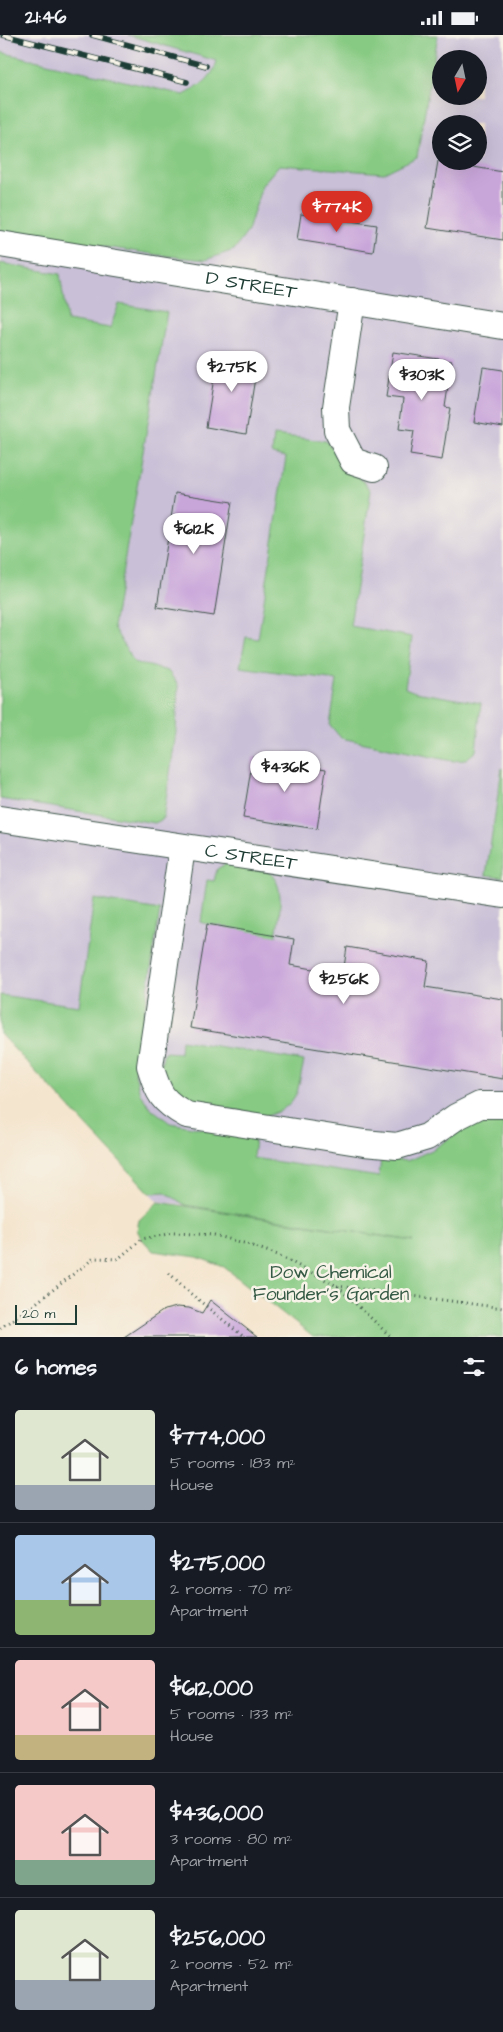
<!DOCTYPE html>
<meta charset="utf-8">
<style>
body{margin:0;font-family:"Architects Daughter",sans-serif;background:#20242c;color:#f1f3f6;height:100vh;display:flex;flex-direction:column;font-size:19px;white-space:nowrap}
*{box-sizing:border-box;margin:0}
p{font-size:16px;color:#9ea1a6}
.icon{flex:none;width:28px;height:28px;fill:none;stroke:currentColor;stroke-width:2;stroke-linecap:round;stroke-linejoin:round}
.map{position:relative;height:1302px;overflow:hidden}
.panel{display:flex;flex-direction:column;background:#171b24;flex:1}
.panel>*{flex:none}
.needle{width:32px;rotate:189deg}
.controls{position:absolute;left:432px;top:15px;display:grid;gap:10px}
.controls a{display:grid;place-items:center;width:55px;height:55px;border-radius:50%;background:#171b24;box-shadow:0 5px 20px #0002;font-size:25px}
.scale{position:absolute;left:15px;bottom:12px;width:62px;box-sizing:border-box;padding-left:5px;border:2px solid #1f3d34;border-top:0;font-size:14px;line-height:18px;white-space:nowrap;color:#1f3d34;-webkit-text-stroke:4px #f7f3e8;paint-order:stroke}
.price{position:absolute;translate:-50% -42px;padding:0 11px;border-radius:18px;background:#fff;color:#222;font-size:16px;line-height:32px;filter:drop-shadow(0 1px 2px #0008)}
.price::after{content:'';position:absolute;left:50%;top:30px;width:15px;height:11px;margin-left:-8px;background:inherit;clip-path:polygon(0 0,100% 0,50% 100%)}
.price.selected{background:#d93025;color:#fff}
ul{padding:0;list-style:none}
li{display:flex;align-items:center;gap:15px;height:125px;padding:0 15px}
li+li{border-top:1px solid #363941}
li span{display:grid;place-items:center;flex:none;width:140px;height:100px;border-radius:5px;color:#555}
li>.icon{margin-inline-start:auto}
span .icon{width:60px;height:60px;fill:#fffc;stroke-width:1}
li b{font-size:21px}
h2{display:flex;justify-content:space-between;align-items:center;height:60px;padding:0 15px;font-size:21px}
.status{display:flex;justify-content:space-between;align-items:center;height:35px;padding:0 25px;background:#171b24;direction:ltr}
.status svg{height:14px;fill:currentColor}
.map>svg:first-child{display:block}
.industrial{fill:#c9bfd7;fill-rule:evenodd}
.green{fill:#87ca83;stroke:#53845c}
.building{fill:#c9a6da}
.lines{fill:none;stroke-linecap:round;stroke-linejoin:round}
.minor-casing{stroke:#3f564b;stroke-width:28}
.path{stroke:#3f564b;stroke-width:3;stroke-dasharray:1 4;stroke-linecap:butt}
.minor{stroke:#fff;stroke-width:26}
.rail-casing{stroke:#1f3d34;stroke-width:5.5}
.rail{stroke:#f7f3e8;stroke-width:4;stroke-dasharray:11;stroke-linecap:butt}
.labels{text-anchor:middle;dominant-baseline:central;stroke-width:5;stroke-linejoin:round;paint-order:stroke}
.street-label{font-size:19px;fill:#1f3d34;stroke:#f7f3e8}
.park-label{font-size:19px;fill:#345944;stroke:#f7f3e8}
</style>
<div class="status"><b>21:46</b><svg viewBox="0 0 49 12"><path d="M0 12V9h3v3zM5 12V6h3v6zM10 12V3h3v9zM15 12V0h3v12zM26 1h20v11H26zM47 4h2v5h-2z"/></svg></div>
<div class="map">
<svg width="503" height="1302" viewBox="0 0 503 1302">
<rect width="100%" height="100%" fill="#f7f3e8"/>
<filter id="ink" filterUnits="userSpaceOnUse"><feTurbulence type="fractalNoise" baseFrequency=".02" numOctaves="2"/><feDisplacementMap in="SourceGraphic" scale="10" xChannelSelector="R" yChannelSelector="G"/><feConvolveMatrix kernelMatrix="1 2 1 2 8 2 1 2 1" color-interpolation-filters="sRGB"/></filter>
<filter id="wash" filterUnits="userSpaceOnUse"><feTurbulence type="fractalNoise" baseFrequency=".0096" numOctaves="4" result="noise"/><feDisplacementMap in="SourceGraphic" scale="20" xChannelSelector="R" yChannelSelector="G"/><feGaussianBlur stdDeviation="1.12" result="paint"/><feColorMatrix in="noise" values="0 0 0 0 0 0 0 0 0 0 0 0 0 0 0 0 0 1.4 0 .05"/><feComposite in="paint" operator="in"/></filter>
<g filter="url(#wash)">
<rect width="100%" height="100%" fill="#f4e5ce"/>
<path class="industrial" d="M0,0H503V1218L158,1166L0,998ZM441,24H479V61H441ZM441,89H479V126H441Z"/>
<g class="green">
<path d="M128,0H438L417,122L384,138L279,130L262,150L248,196L234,215L205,225L158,220L0,196V17L184,60C199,52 213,43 217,26Z"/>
<polygon points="0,228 60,239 67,286 110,293 119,269 167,277 113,592 134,627 168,636 178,650 176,698 163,784 155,788 0,764"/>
<polygon points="274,400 326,406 371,455 350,591 412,602 405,653 415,657 481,668 476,716 465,725 452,726 341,703 330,690 337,645 240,632 246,602 258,604 286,422 272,419"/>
<polygon points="502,733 503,734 503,842 486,840"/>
<path d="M225,829C237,830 249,830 260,833C289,841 279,881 276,902L207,889L201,887L207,845L214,846L217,834Z"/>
<polygon points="94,864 160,875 135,1038 140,1059 152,1074 170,1088 255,1103 253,1123 379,1142 381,1123 407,1126 432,1115 479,1083 497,1081 497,1087 503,1088 503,1302 313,1302 224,1232 197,1222 153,1216 142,1204 137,1195 139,1185 158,1167 413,1206 185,1170 165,1157 150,1158 0,999 0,960 79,971"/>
<polygon points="181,1005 304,1026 297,1058 291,1067 282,1075 267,1081 180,1065 160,1034 164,1017 180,1018"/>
</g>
<g id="blocks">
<g class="building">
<polygon points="438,126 503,137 503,205 427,193"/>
<polygon points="301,179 377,190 373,217 297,205"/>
<polygon points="393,317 452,326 445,372 450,373 442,425 410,420 414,396 399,394 403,364 386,362"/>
<polygon points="218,318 258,324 246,399 206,392"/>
<polygon points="483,332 503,335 503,392 474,387"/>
<polygon points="175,458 232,467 214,581 157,572"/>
<polygon points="253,722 326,734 317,794 243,783"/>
<polygon points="207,889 294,904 290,930 343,939 347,912 429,926 425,952 503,964 503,1044 190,993"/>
<polygon points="210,1265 257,1302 124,1302 164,1275 177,1272 189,1273 202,1278"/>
</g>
</g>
</g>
<g filter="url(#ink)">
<use href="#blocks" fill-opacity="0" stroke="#3f564b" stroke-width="1"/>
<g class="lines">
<defs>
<g id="minor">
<path id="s1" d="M0,209L503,291"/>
<polyline points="352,266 336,372 337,395 353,426 374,433"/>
<path id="s2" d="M0,784L503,860"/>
<path d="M182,813L150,1031C159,1059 161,1066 187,1080L364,1108L397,1111L427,1102L456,1082L480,1070H503"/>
</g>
</defs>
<use href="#minor" class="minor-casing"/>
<g class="path">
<polyline points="169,1238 190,1258 244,1302"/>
<polyline points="337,1251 503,1273"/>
<polyline points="0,1293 36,1268 94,1223 118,1224 142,1204 173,1198 214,1200 244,1208 278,1220 337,1251 391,1302"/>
</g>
<use href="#minor" class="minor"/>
<defs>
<g id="rail">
<polyline points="3,0 187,47"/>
<polyline points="92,0 206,31"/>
</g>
</defs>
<use href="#rail" class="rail-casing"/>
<use href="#rail" class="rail"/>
</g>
</g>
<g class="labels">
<g class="street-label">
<text stroke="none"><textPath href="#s1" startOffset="255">D STREET</textPath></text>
<text stroke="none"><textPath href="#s2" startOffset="254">C STREET</textPath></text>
</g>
<g class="park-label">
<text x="331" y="1237">Dow Chemical<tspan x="331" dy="22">Founder's Garden</tspan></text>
</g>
</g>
</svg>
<div class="controls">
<a><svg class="needle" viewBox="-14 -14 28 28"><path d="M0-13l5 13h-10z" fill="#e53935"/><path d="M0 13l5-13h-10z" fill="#9ea1a6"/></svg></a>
<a><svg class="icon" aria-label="layers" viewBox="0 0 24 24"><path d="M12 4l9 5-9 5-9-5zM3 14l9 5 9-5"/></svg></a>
</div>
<div class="scale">20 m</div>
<b class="price selected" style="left:337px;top:198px">$774K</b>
<b class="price" style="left:232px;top:358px">$275K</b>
<b class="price" style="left:422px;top:366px">$303K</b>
<b class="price" style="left:194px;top:520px">$612K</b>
<b class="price" style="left:285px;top:758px">$436K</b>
<b class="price" style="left:344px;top:970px">$256K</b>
</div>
<section class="panel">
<h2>6 homes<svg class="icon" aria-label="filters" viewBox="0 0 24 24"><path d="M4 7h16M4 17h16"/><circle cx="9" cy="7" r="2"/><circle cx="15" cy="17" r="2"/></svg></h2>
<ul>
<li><span style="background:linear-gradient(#dfe7d0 75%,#9aa5b1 0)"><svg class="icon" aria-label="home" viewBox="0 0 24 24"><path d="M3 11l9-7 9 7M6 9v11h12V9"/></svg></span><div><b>$774,000</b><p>5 rooms · 183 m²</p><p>House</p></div></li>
<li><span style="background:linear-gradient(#a9c7e8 65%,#8fb573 0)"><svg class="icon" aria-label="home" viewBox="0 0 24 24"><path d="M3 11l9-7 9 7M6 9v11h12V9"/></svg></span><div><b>$275,000</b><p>2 rooms · 70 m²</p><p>Apartment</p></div></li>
<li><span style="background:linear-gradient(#f6c9c9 75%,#c2b280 0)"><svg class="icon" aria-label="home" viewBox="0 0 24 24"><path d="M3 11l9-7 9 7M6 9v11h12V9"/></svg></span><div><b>$612,000</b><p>5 rooms · 133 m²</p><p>House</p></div></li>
<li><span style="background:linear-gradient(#f6c9c9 75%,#7fa58c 0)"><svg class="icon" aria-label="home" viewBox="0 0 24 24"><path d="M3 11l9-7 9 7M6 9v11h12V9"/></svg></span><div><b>$436,000</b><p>3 rooms · 80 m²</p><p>Apartment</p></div></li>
<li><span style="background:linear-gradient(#dfe7d0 70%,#9aa5b1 0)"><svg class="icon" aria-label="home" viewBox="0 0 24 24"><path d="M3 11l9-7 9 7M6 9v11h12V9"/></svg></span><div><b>$256,000</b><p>2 rooms · 52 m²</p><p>Apartment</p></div></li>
</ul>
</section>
